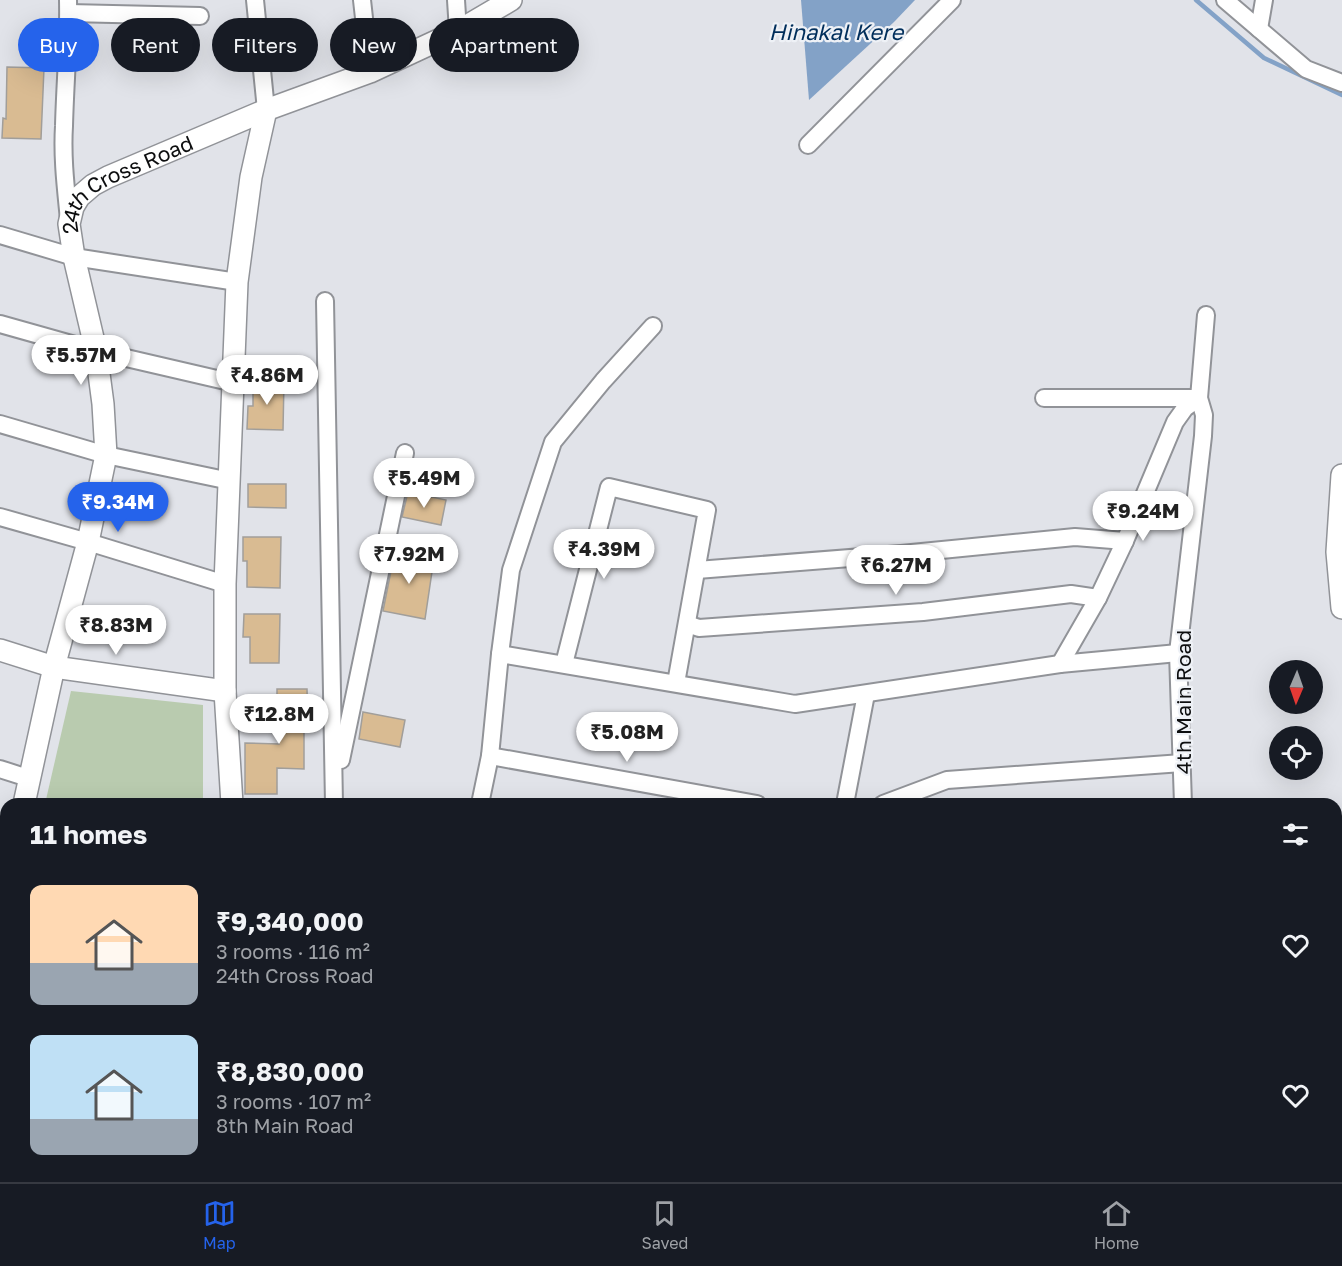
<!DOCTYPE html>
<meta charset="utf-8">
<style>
body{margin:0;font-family:"Golos Text",sans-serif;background:#20242c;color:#f1f3f6;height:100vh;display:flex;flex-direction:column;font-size:22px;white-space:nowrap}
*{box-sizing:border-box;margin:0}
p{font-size:20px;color:#9ea1a6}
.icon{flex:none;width:33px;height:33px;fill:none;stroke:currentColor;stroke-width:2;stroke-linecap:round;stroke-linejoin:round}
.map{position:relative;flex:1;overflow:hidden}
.side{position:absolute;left:0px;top:798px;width:1342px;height:384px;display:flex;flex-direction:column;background:#171b24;border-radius:18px 18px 0 0;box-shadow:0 6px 24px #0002}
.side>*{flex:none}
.guide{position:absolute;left:18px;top:18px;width:600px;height:54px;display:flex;gap:12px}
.needle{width:39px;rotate:182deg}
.controls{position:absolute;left:1269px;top:660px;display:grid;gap:12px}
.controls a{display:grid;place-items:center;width:54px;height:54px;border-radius:50%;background:#171b24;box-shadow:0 6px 24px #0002;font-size:30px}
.price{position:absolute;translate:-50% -51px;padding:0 14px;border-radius:21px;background:#fff;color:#222;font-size:20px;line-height:39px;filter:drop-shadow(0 2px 3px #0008)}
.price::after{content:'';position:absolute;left:50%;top:36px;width:18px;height:14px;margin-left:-9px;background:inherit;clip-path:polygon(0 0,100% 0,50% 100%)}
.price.active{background:#2563eb;color:#fff}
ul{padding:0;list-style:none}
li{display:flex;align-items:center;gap:18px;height:150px;padding:0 30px}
li span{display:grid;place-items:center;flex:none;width:168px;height:120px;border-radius:12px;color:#555}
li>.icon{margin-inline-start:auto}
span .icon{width:72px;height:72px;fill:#fffc;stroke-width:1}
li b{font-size:26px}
h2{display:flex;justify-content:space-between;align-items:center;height:72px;padding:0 30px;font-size:26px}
.chip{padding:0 21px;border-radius:27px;background:#171b24;box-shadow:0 6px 24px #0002;font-size:21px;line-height:54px}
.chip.active{background:#2563eb;color:#fff}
.dock{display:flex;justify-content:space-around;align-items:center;height:84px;border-top:2px solid #363941;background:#171b24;font-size:16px;color:#9ea1a6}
.dock a{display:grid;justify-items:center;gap:3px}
.dock .active{color:#2563eb}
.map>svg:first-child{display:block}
.green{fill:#b9cbaf}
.water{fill:#83a2c7}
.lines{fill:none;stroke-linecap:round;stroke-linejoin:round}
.stream{stroke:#83a2c7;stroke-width:4.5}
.building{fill:#d9bb92;stroke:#a19e9a;stroke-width:1.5}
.minor-casing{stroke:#919398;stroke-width:20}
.tertiary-casing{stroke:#919398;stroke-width:24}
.minor{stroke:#fff;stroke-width:16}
.tertiary{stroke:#fff;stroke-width:21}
.labels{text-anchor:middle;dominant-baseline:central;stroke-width:4.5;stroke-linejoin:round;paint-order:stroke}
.street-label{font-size:21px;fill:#0d0e0f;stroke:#eef1f6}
.water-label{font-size:22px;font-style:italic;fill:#002e5b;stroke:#eef1f6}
</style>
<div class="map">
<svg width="1342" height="1182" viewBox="0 0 1342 1182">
<rect width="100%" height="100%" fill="#e1e3e9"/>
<polygon class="green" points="71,691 203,705 203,804 45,804"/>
<polygon class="water" points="801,0 915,0 894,22 809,100"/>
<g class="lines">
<polyline class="stream" points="1196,0 1264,58 1342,95"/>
</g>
<g class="building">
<polygon points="7,67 44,68 41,139 2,138 3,118 6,119"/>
<polygon points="253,381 284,381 283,430 247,429 248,406 253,406"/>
<polygon points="248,484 286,484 286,508 248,507"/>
<polygon points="408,492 446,500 441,525 402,517"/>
<polygon points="243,537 281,537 280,588 247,587 247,561 243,561"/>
<polygon points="395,551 434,558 425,619 383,611"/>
<polygon points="244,614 280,614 279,663 250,663 250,637 243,637"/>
<polygon points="277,689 307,689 308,729 304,729 304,769 277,768 277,794 245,794 245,743 279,744 280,709 277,709"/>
<polygon points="363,712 405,720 400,747 359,739"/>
</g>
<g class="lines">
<defs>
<g id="minor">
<path d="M68,0C69,42 65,84 64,126C62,158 66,189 69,220"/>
<polyline points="255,0 266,110"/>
<polyline points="362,0 370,72"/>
<polyline points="456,0 458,31"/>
<polyline points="1225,0 1306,69 1342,83"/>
<polyline points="69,13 200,16"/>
<polyline points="1259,29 1264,0"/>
<polyline points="808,145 952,0"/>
<polyline points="0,235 74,257 237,282"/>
<polyline points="325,301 334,804"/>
<polyline points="0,324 96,351 234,383"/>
<polyline points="1044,398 1199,398"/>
<polyline points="0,424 106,455 230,481"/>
<polyline points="0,517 88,542 225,584"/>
<polyline points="697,570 901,554 1075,537 1125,541"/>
<polyline points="687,624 699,628 923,612 1071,594 1098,598"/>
<polyline points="500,654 511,570 553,442 603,381 653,326"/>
<polyline points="564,664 609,487 707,510 676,683"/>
<polyline points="1060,664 1098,598 1125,541 1175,422 1185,408 1199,398"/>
<polyline points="490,756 757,804"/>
<polyline points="341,760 405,453"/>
<polyline points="0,769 31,779"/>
<polyline points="480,804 490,756 500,654 795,704 1060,664 1178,653"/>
<polyline points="845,804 866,694"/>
<polyline points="883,804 947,780 1182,763"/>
<polyline points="1183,804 1178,653 1203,436 1204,415 1199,398 1206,315"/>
<polyline points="0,857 6,859"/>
<polyline points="333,1176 333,1182"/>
<polyline points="399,1176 399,1182"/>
<polyline points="451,1176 452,1182"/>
<polyline points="801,1176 801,1182"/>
<polyline points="857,1176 857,1182"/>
<polyline points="924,1176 924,1182"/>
<polyline points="996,1176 996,1182"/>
<polyline points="571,1182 571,1176"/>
<polyline points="652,1182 652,1176"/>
<polyline points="733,1182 733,1176"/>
<polyline points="1086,1182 1086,1176"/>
<polyline points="1187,1182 1187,1176"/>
</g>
<g id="tertiary">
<polyline points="1342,475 1337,552 1342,608"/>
<polyline points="0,650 54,667 225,691"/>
<path id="s1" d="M24,804L54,667L88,542L106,455L103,404L96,351L74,257L69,224L73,207L79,197L93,185L108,177L266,110L370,72L458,31L511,0"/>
<polyline points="232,804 225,691 225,584 237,282 251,177 266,110"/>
<polyline points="1336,871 1342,871"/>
<polyline points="0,905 6,880"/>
<polyline points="236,1176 236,1182"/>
</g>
</defs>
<use href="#minor" class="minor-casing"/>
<use href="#tertiary" class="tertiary-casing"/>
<use href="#minor" class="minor"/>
<use href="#tertiary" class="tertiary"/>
</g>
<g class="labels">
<g class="street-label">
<text stroke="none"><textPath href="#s1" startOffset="666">24th Cross Road</textPath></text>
<text transform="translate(1183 702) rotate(-90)">4th Main Road</text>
</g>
<g class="water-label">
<text x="836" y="31">Hinakal Kere</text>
</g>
</g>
</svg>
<div class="controls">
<a><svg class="needle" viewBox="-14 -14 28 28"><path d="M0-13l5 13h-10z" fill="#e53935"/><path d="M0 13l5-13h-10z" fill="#9ea1a6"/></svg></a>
<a><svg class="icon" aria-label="locate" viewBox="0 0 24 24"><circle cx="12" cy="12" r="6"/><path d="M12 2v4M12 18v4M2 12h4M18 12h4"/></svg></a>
</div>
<b class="price" style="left:81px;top:386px">₹5.57M</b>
<b class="price" style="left:267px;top:406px">₹4.86M</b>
<b class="price" style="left:424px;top:509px">₹5.49M</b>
<b class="price active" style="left:118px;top:533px">₹9.34M</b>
<b class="price" style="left:1143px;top:542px">₹9.24M</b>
<b class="price" style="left:604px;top:580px">₹4.39M</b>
<b class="price" style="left:409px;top:585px">₹7.92M</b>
<b class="price" style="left:896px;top:596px">₹6.27M</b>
<b class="price" style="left:116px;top:656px">₹8.83M</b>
<b class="price" style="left:279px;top:745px">₹12.8M</b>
<b class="price" style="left:627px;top:763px">₹5.08M</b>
<div class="guide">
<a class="chip active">Buy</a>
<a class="chip">Rent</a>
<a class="chip">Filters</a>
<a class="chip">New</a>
<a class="chip">Apartment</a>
</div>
<section class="side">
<h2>11 homes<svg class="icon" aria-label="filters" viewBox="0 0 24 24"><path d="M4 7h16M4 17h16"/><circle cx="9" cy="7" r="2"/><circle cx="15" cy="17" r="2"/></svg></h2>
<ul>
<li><span style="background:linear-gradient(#ffd9b3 65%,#9aa5b1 0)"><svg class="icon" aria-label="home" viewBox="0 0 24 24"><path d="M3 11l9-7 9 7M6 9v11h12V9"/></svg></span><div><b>₹9,340,000</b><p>3 rooms · 116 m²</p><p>24th Cross Road</p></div><svg class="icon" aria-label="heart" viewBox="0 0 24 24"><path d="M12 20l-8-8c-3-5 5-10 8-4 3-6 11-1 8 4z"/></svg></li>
<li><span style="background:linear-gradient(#bfe0f5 70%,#9aa5b1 0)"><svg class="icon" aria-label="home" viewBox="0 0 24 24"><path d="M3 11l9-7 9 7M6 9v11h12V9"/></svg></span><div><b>₹8,830,000</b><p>3 rooms · 107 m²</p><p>8th Main Road</p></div><svg class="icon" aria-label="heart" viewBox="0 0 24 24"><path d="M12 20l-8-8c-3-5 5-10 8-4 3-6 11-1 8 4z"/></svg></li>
</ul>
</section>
</div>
<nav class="dock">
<a class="active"><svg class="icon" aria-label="map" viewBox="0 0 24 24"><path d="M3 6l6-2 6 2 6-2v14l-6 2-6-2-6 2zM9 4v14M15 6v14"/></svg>Map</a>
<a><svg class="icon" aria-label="saved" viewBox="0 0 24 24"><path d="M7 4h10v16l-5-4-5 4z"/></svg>Saved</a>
<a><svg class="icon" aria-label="home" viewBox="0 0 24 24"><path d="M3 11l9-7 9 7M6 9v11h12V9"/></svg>Home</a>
</nav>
